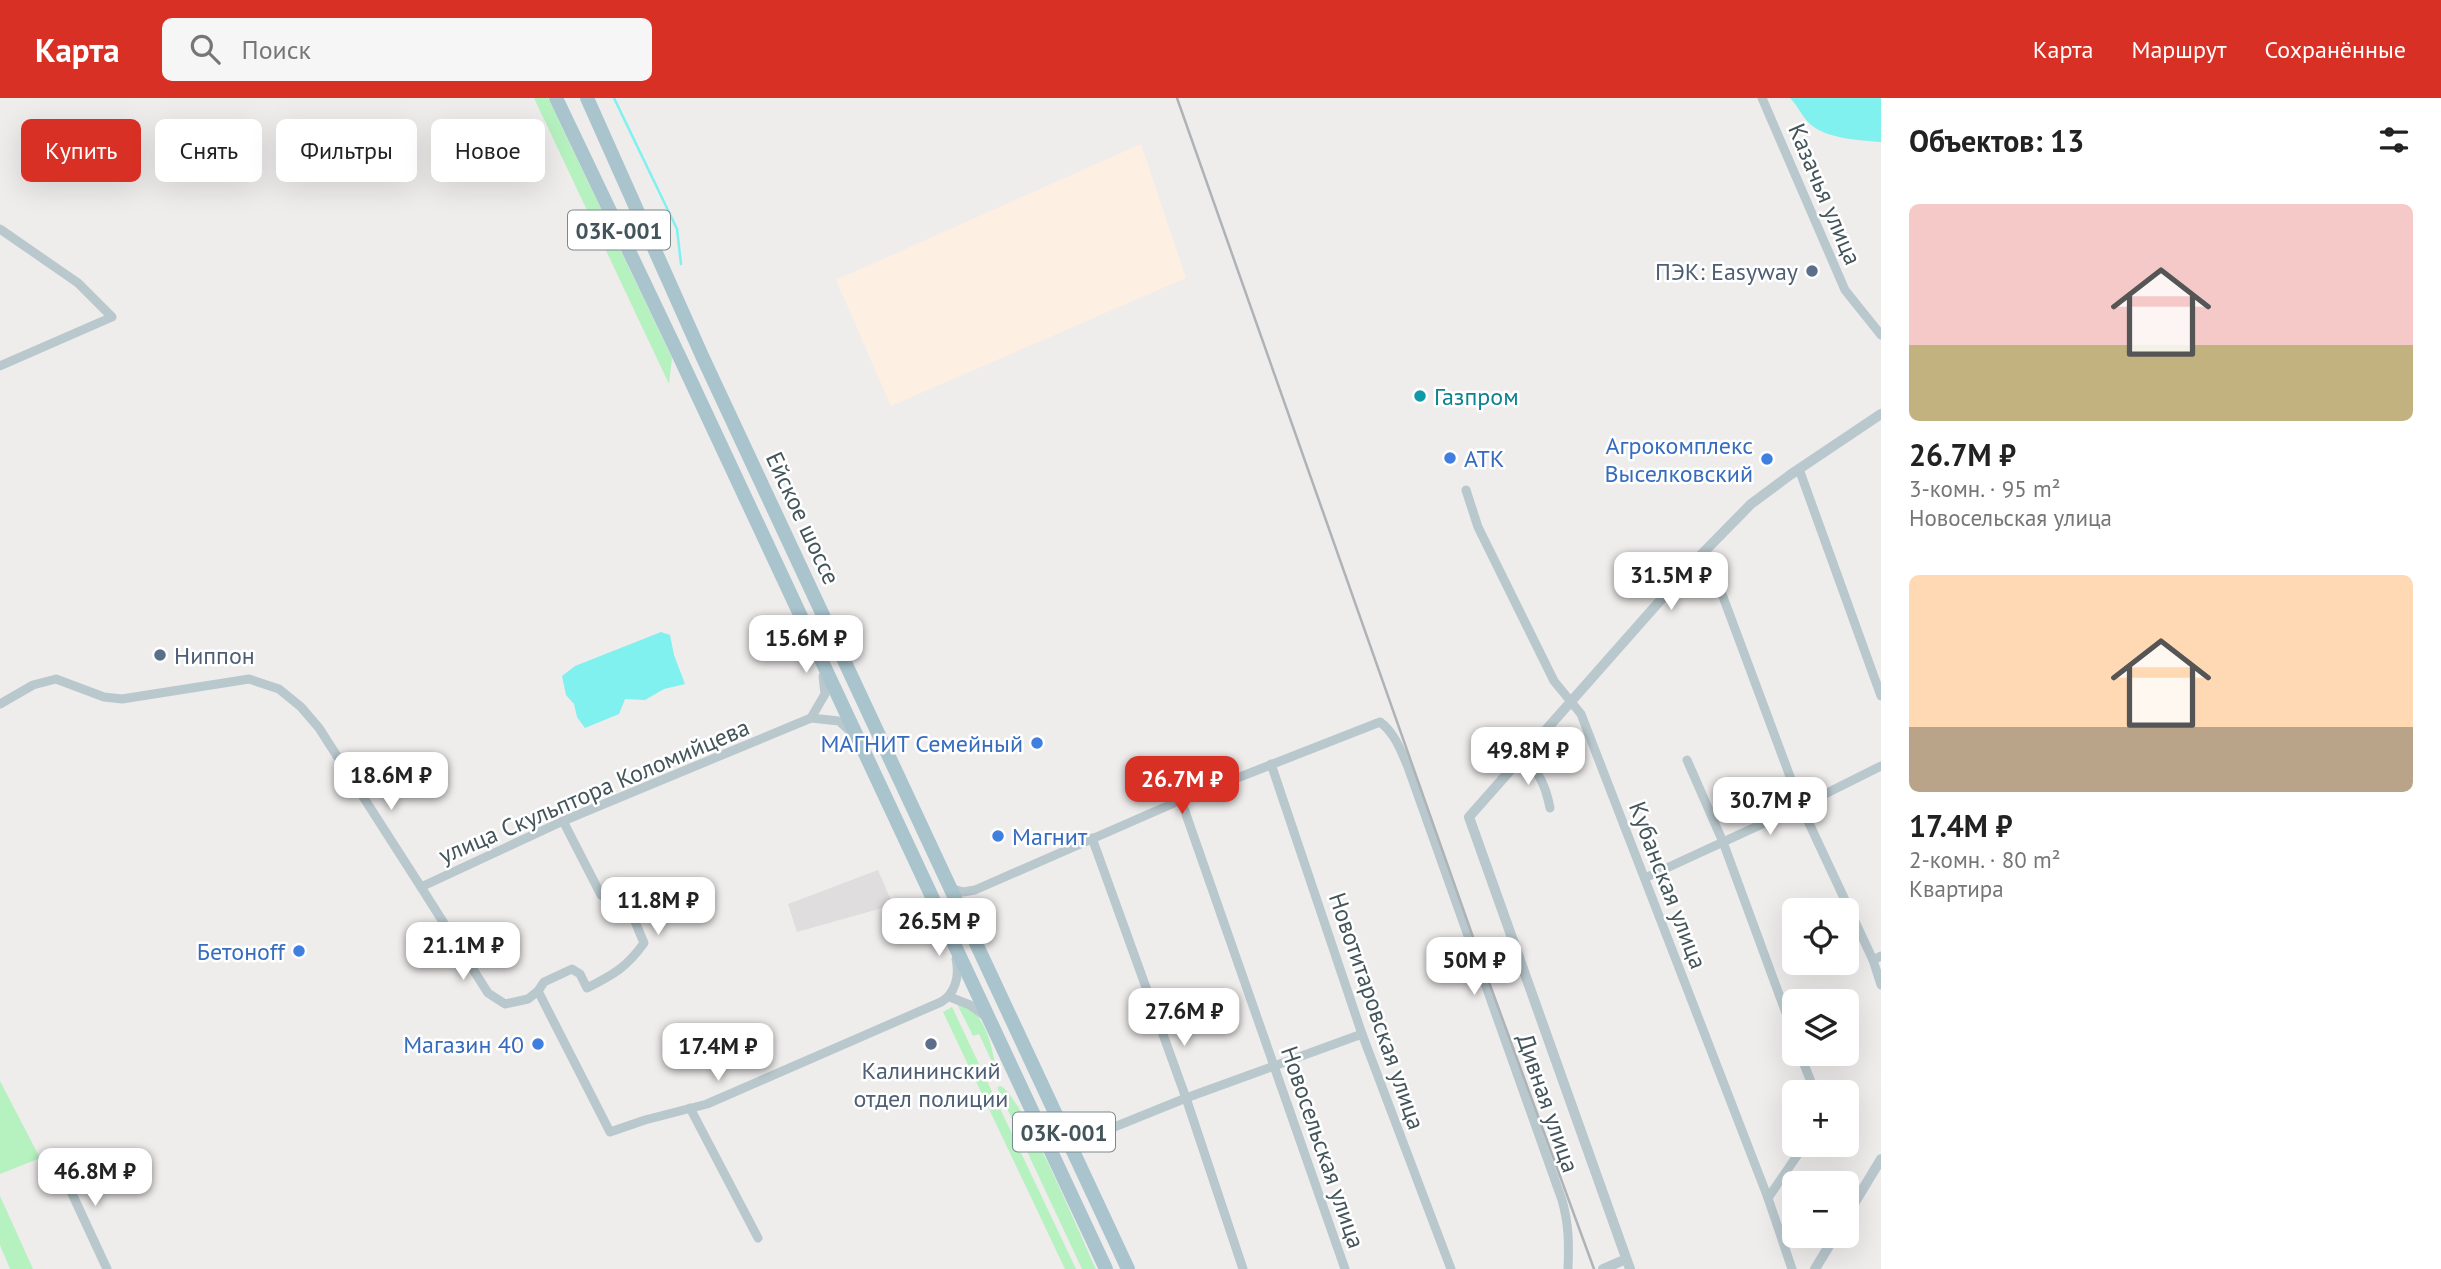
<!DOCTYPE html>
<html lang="ru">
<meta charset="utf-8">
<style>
body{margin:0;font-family:"PT Sans",sans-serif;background:#f6f6f6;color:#222;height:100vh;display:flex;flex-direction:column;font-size:26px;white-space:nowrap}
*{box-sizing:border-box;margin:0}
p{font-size:23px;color:#767676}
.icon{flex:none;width:38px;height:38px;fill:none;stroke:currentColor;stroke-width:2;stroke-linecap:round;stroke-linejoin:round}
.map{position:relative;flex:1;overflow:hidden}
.panel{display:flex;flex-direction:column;background:#fff;width:560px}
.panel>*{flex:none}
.guide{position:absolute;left:21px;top:21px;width:665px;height:63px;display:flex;gap:14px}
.fabs{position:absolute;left:1782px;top:800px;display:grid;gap:14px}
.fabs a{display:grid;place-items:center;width:77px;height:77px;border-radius:10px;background:#fff;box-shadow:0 7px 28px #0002;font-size:35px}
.price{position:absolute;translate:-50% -60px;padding:0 16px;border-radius:14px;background:#fff;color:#222;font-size:23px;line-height:46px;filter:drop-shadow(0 2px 4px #0008)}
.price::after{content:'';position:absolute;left:50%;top:42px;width:21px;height:16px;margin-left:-10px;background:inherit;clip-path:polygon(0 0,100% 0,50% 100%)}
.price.current{background:#d93025;color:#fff}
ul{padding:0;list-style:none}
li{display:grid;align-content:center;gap:14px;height:371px;padding:0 28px}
li span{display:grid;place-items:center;height:217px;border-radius:10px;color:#555}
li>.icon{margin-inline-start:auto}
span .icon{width:126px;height:126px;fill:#fffc;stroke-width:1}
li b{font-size:30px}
h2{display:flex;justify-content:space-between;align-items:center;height:84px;padding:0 28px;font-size:30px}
.tag{padding:0 24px;border-radius:10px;background:#fff;box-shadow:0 7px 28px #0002;font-size:24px;line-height:63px}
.tag.current{background:#d93025;color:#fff}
header{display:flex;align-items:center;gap:42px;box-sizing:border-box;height:98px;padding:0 35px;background:#d93025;color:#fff}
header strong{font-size:33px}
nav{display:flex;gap:38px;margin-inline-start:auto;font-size:24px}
.search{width:490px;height:63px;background:#f6f6f6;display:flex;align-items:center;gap:18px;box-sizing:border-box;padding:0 24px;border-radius:10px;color:#767676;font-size:26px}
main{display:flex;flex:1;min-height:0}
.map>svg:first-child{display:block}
.commercial{fill:#fdefe2}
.education{fill:#e0dddf}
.green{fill:#b6f1c0}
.water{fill:#80f1ef}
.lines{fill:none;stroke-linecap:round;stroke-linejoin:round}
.stream{stroke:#80f1ef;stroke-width:2.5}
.minor{stroke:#b9c8cd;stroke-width:9}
.tertiary{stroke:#b9c8cd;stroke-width:10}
.primary{stroke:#a9c4cd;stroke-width:14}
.rail{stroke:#aeb3b7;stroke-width:2.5}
.service-dot{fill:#5c6f8a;stroke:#fff;stroke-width:2.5}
.culture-dot{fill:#0f9aa8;stroke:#fff;stroke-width:2.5}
.shop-dot{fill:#3f7fe0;stroke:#fff;stroke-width:2.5}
.labels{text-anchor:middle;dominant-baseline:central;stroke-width:5;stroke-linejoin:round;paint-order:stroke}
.shield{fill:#fff;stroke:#7b888c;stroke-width:2}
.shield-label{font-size:23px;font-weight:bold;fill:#43555a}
.street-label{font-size:24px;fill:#43555a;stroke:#fff}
.service-label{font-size:24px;fill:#4e5e75;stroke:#fff;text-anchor:end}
.culture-label{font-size:24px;fill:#0d838f;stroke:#fff;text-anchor:start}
.shop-label{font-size:24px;fill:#366cbe;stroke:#fff;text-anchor:end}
</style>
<header>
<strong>Карта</strong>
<div class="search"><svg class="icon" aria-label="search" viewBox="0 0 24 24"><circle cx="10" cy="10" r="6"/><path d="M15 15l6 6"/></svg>Поиск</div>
<nav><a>Карта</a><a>Маршрут</a><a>Сохранённые</a></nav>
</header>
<main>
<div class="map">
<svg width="1881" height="1171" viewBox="0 0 1881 1171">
<rect width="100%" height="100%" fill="#efecec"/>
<polygon class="commercial" points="1141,46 1186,180 891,308 836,182"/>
<polygon class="education" points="878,772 893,807 797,834 788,806"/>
<g class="green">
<polygon points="534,0 548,0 672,260 669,286"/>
<path d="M957,906C984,911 990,942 995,965L993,966L979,936L973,938Z"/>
<polygon points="952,909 1076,1171 1065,1171 943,914"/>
<polygon points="0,983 40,1060 0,1076"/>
<path d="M1001,988C1025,1003 1080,1137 1096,1171H1082L997,989Z"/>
<polygon points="0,1098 33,1171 10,1171 0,1147"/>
</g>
<g class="water">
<path d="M1790,0H1881V44C1858,42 1823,41 1807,23C1801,16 1797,7 1790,0Z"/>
<polygon points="661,534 670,537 674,557 685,586 664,591 645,602 625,601 619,616 585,630 577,619 574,606 566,597 562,578 575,568"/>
</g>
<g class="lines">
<polyline class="stream" points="614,0 677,131 681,166"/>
<g class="minor">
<polyline points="1762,0 1845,192 1881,237"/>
<polyline points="0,131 78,185 112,219 0,268"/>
<polyline points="1799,371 1881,598"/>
<polyline points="1466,392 1478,429 1554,583 1581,616 1768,1100 1792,1171"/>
<polyline points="1696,462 1716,480 1801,708 1873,862 1881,858"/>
<polyline points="0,606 33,587 56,581 104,599 122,601 249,581 279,591 301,609 319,630 421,789 563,723 811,620 825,596 823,578"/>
<polyline points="811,620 839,623 853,636"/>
<path d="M1523,659C1539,673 1546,689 1550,710"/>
<polyline points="1687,662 1723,744 1794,937"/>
<polyline points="1271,666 1362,936 1451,1171"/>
<polyline points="1181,702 1345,1171"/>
<path d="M563,723L601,797L631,814L644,845C627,869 613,877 587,890L580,876L572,871L544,884L538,893L610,1034L645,1022L707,1006L941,904C955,896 960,878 956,861"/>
<polyline points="1092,740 1186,1000 1243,1171"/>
<polyline points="1645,780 1801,708 1881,668"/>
<polyline points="421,789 488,895 505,906 528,901 538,893"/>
<path d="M950,790L963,794L975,792L1181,702L1380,624C1395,635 1401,653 1408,669L1562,1102C1569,1126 1569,1147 1568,1171"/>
<polyline points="1873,862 1881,887"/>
<polyline points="950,899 970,907 985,918"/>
<polyline points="1800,956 1815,994"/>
<polyline points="690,1010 758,1140"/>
<polyline points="1092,1038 1186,1000 1362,936"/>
<polyline points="56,1061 107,1171"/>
<polyline points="1768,1100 1805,1046"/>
</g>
<g class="tertiary">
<polyline points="1846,1119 1881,1061"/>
<polyline points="1603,1171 1626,1161"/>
<polyline points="1630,1171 1469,719 1696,462 1751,406 1790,377 1881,316"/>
<polyline points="1815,1171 1835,1138"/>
</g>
<g class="primary">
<polyline points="556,0 682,264 1106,1171"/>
<polyline points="587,0 703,260 1128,1171"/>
</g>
<polyline class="rail" points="1177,0 1486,876 1594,1171"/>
</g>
<g class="service-dot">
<circle cx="1812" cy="173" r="7"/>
<circle cx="160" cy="557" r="7"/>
<circle cx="931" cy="946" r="7"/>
</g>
<circle class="culture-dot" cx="1420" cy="298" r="7"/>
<g class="shop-dot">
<circle cx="1450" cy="360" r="7"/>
<circle cx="1767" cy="361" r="7"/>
<circle cx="1037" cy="645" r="7"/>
<circle cx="998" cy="738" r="7"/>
<circle cx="299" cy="853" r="7"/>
<circle cx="538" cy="946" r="7"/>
</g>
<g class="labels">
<g class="shield">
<rect x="568" y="112.5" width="102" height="39" rx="5"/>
<rect x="1013" y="1014.5" width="102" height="39" rx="5"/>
</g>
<g class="shield-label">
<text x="619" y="132">03К-001</text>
<text x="1064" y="1034">03К-001</text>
</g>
<g class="street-label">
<text transform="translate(1825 96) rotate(67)">Казачья улица</text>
<text transform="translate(803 420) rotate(65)">Ейское шоссе</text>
<text transform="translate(594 693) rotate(-23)">улица Скульптора Коломийцева</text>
<text transform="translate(1668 787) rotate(69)">Кубанская улица</text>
<text transform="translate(1377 913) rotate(71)">Новотитаровская улица</text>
<text transform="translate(1548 1005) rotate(71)">Дивная улица</text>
<text transform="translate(1323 1049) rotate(71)">Новосельская улица</text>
</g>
<g class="service-label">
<text x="1798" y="173">ПЭК: Easyway</text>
<text x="174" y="557" text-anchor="start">Ниппон</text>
<text x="931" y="972" text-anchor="middle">Калининский<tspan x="931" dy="28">отдел полиции</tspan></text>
</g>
<g class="culture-label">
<text x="1434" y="298">Газпром</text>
</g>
<g class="shop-label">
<text x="1753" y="347">Агрокомплекс<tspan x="1753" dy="28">Выселковский</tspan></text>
<text x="1464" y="360" text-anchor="start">АТК</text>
<text x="1023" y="645">МАГНИТ Семейный</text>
<text x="1012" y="738" text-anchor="start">Магнит</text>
<text x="285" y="853">Бетонoff</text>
<text x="524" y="946">Магазин 40</text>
</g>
</g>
</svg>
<div class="fabs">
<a><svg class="icon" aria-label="locate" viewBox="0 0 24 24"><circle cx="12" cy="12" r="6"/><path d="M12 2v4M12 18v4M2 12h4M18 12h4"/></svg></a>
<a><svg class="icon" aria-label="layers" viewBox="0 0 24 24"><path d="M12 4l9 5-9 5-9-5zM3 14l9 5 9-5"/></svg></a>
<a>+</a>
<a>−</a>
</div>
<b class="price" style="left:1671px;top:514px">31.5M ₽</b>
<b class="price" style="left:806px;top:577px">15.6M ₽</b>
<b class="price" style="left:1528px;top:689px">49.8M ₽</b>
<b class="price" style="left:391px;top:714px">18.6M ₽</b>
<b class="price current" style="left:1182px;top:718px">26.7M ₽</b>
<b class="price" style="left:1770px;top:739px">30.7M ₽</b>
<b class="price" style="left:658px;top:839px">11.8M ₽</b>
<b class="price" style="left:939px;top:860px">26.5M ₽</b>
<b class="price" style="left:463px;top:884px">21.1M ₽</b>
<b class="price" style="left:1474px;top:899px">50M ₽</b>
<b class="price" style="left:1184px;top:950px">27.6M ₽</b>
<b class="price" style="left:718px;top:985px">17.4M ₽</b>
<b class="price" style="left:95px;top:1110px">46.8M ₽</b>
<div class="guide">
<a class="tag current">Купить</a>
<a class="tag">Снять</a>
<a class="tag">Фильтры</a>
<a class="tag">Новое</a>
</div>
</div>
<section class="panel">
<h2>Объектов: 13<svg class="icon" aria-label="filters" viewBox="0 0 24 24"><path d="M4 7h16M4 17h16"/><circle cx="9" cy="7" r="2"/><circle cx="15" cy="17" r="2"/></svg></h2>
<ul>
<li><span style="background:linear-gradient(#f6c9c9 65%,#c2b280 0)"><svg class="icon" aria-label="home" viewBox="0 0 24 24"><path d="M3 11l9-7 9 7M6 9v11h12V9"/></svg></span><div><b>26.7M ₽</b><p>3-комн. · 95 m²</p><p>Новосельская улица</p></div></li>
<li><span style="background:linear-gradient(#ffd9b3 70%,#b9a48a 0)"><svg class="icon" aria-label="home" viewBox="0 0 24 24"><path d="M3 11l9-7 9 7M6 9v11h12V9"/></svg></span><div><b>17.4M ₽</b><p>2-комн. · 80 m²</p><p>Квартира</p></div></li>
</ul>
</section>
</main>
